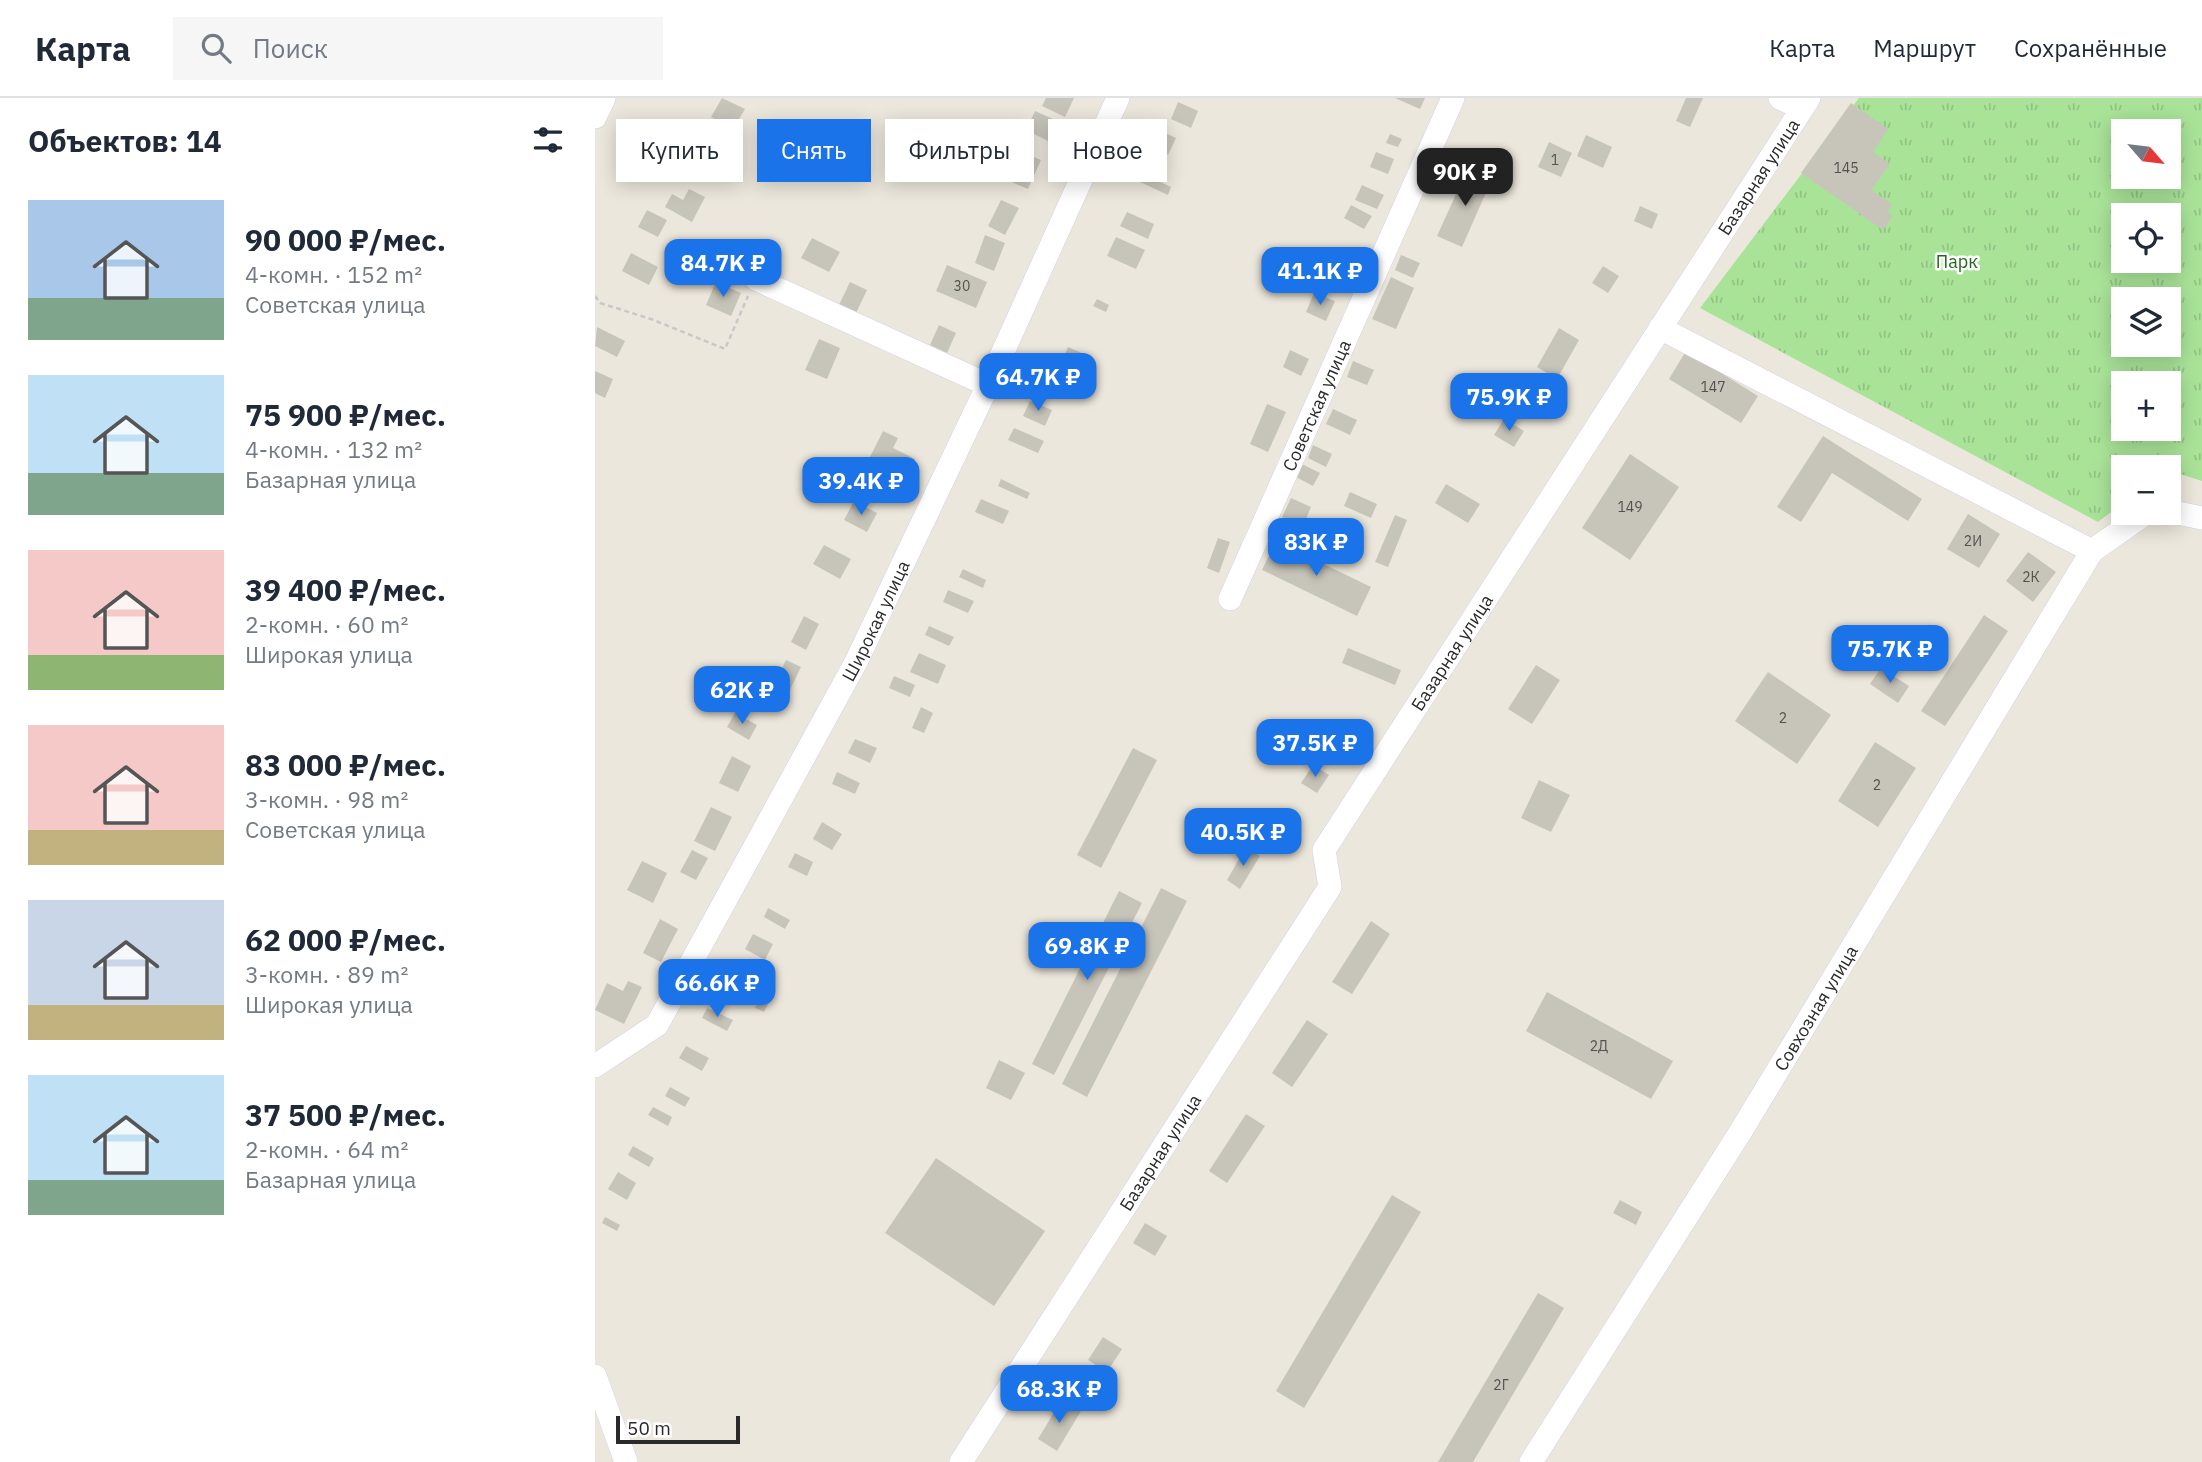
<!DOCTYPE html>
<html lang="ru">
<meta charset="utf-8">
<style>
body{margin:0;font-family:"IBM Plex Sans",sans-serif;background:#f6f6f7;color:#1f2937;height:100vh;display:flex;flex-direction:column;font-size:26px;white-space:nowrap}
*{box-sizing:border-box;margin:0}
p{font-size:23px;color:#747a83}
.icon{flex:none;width:38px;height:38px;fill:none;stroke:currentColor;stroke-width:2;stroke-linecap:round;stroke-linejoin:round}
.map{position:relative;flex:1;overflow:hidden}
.panel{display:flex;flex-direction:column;background:#fff;width:595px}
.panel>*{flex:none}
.hud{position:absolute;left:21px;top:21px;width:665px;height:63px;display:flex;gap:14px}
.needle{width:46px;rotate:118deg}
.tools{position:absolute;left:1516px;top:21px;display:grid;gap:14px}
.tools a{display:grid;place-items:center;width:70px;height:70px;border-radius:0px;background:#fff;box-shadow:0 4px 18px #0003;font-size:35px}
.scale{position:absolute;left:21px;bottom:18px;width:124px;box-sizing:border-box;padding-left:7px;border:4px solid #2a2a2a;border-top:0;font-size:19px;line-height:24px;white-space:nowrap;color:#2a2a2a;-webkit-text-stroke:5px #fff;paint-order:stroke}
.price{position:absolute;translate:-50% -60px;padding:0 16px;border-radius:14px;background:#1a73e8;color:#fff;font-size:23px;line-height:46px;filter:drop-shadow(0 2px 4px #0008)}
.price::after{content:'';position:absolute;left:50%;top:42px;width:21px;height:16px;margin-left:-10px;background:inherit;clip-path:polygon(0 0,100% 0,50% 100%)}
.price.current{background:#222;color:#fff}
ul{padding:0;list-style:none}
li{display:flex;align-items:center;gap:21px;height:175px;padding:0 28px}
li span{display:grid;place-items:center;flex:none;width:196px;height:140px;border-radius:0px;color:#555}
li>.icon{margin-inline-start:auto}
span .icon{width:84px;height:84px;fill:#fffc;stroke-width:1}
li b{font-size:30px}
h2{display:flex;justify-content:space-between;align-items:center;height:84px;padding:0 28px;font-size:30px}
.pill{padding:0 24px;border-radius:0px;background:#fff;box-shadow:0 4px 18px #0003;font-size:24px;line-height:63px}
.pill.current{background:#1a73e8;color:#fff}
header{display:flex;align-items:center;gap:42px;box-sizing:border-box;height:98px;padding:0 35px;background:#fff;border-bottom:2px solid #e0e1e3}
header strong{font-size:33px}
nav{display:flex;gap:38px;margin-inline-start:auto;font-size:24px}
.search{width:490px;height:63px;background:#f6f6f7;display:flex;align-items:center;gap:18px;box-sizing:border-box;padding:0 24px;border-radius:0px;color:#747a83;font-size:26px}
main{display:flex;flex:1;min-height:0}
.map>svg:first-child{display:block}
.grass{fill:url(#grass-tufts);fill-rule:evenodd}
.building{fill:#c7c5ba}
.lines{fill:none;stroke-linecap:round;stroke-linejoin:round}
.minor-casing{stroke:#d1d2e3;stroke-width:24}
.path{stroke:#c8c8c8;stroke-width:2.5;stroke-dasharray:5 3.5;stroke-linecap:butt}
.minor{stroke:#fff;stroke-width:23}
.labels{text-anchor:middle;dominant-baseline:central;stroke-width:5;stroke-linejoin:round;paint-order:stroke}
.number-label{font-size:14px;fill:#51514e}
.street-label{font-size:18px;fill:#2a2a2a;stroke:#fff}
.park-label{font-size:18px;fill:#21681a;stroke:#fff}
</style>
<header>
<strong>Карта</strong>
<div class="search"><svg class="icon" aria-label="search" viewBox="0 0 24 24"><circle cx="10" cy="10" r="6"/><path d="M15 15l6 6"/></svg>Поиск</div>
<nav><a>Карта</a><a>Маршрут</a><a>Сохранённые</a></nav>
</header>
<main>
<section class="panel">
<h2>Объектов: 14<svg class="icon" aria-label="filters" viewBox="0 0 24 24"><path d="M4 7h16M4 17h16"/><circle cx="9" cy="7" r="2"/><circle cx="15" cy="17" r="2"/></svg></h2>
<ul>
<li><span style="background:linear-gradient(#a9c7e8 70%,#7fa58c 0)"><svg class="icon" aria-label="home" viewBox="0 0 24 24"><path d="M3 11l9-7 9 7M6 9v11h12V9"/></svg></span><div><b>90 000 ₽/мес.</b><p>4-комн. · 152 m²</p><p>Советская улица</p></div></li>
<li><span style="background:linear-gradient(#bfe0f5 70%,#7fa58c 0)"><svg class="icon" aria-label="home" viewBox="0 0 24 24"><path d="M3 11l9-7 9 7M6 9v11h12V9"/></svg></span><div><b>75 900 ₽/мес.</b><p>4-комн. · 132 m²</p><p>Базарная улица</p></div></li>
<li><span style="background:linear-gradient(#f6c9c9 75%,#8fb573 0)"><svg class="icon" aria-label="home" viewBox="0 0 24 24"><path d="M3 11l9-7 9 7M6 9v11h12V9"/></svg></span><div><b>39 400 ₽/мес.</b><p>2-комн. · 60 m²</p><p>Широкая улица</p></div></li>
<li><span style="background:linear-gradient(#f6c9c9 75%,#c2b280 0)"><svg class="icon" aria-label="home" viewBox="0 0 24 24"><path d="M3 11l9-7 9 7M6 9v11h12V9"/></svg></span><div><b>83 000 ₽/мес.</b><p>3-комн. · 98 m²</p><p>Советская улица</p></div></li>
<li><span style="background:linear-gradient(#c9d6e8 75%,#c2b280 0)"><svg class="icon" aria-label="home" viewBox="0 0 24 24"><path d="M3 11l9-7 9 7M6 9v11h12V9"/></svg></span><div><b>62 000 ₽/мес.</b><p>3-комн. · 89 m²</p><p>Широкая улица</p></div></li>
<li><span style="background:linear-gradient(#bfe0f5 75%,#7fa58c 0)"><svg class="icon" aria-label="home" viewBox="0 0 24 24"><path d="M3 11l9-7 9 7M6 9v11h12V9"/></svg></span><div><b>37 500 ₽/мес.</b><p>2-комн. · 64 m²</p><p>Базарная улица</p></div></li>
</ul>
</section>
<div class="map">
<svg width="1607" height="1364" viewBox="0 0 1607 1364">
<defs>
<pattern id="grass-tufts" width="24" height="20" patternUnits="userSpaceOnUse" patternTransform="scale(1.75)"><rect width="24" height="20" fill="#a9e398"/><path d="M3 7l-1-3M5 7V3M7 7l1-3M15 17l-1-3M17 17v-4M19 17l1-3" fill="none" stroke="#92c383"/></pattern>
</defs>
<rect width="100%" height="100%" fill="#ece7dc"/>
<path class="grass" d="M1264,0H1607V383L1573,372V369H1528V405L1503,424L1105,210ZM1528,33H1573V79H1528ZM1528,117H1573V163H1528ZM1528,201H1573V247H1528ZM1528,285H1573V331H1528Z"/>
<g class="building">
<polygon points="127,0 150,11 138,31 116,19"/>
<polygon points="451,0 479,0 470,19 447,8"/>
<polygon points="800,0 830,0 825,11"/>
<polygon points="1091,0 1108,0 1095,29 1081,23"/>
<polygon points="583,4 603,13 596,30 576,21"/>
<polygon points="1256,5 1293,31 1278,54 1295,66 1276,92 1297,106 1292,114 1298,118 1288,132 1206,75"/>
<polygon points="440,13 465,24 455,44 431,32"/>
<polygon points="557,29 581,40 573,57 549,47"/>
<polygon points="795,36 807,41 803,49 791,45"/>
<polygon points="991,37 1017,49 1008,70 982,58"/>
<polygon points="403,44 446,62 433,91 390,73"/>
<polygon points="954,44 977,55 966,79 943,69"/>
<polygon points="104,47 124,57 114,76 95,66"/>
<polygon points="781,54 799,61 793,76 775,69"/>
<polygon points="873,70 897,81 867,149 842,138"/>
<polygon points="549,76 576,89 573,97 545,84"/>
<polygon points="767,87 789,97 782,111 760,102"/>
<polygon points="94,91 110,99 97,124 70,109 77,96 88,102"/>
<polygon points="406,102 424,110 410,137 393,128"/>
<polygon points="756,107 777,118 769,131 749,120"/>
<polygon points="1045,108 1063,116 1057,131 1039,123"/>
<polygon points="52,112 72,122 63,139 43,129"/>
<polygon points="532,114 559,126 553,141 525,128"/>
<polygon points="390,137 410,145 399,173 380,165"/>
<polygon points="521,139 550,152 541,171 512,158"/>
<polygon points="217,140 245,154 234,174 206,160"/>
<polygon points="36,155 63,169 54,187 27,173"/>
<polygon points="735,155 756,165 752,173 731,163"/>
<polygon points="806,157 825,165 818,180 800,172"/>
<polygon points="352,167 392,184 381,210 341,193"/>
<polygon points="1008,168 1024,178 1013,195 997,185"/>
<polygon points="796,179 819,190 801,231 777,221"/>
<polygon points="121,184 146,195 136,218 111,207"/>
<polygon points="255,184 272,192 260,217 243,209"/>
<polygon points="719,195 740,203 731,223 711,214"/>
<polygon points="502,201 514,207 511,214 498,208"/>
<polygon points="344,227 361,235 352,255 335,247"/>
<polygon points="2,229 30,243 22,259 0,248"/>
<polygon points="964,230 984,242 962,281 942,269"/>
<polygon points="224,241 245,250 232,281 210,272"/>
<polygon points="473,249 489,256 484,268 468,261"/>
<polygon points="695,252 714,261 706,278 688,269"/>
<polygon points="1091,253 1163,298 1146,325 1074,281"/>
<polygon points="758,263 779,272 772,287 752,279"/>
<polygon points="0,273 18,281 10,300 0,295"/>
<polygon points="460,274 485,285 480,296 455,285"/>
<polygon points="940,283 964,299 956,311 932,294"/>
<polygon points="435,303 457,312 450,328 428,318"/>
<polygon points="672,306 691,314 673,354 655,346"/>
<polygon points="738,311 762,322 755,337 731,326"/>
<polygon points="909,321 929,333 919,349 899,337"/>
<polygon points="419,330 449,343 443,355 413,342"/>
<polygon points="288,333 303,340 298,350 320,361 312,378 275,359"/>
<polygon points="1228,338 1327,401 1313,423 1237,375 1206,424 1182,409"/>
<polygon points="718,347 737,356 731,369 713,360"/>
<polygon points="1035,356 1084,389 1035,462 987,430"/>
<polygon points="239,363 268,378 257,400 228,385"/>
<polygon points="707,366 725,375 718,388 701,379"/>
<polygon points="406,381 435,395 432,401 403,388"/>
<polygon points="851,386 885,406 873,425 840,405"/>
<polygon points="755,394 782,406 776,420 749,408"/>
<polygon points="696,400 716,409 708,428 687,419"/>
<polygon points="386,401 414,413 408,426 380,414"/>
<polygon points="259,403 282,415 272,434 249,422"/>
<polygon points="1373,416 1405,436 1384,470 1352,451"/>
<polygon points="800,417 812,422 793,469 780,464"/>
<polygon points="623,440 635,444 624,475 612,470"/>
<polygon points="681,443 776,489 762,518 667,472"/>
<polygon points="229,447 256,461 245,481 218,466"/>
<polygon points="1433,454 1461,474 1438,504 1411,483"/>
<polygon points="368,471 391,482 388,490 364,479"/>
<polygon points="353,492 379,503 373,515 348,504"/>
<polygon points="1389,517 1413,533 1350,628 1326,613"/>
<polygon points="209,518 224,526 211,552 196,544"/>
<polygon points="334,528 359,539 354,548 330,537"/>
<polygon points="753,550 806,572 800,587 747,565"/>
<polygon points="324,555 351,567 343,586 315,574"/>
<polygon points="191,562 206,569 193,596 178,589"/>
<polygon points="941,567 965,582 937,626 913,611"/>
<polygon points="1286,570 1314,588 1303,605 1275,586"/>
<polygon points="1173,574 1236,617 1202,666 1140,623"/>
<polygon points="299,578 320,587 315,599 294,590"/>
<polygon points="326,609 338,615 329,635 317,630"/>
<polygon points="140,615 162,627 154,642 132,629"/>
<polygon points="260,641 282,650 275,665 253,655"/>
<polygon points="1280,644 1321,670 1283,729 1243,703"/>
<polygon points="538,650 562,662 506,770 482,757"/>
<polygon points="137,658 156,668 143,694 124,685"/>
<polygon points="718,667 734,677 722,695 706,685"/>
<polygon points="242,674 265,685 260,696 237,686"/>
<polygon points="944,682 975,697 956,734 926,720"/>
<polygon points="116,709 137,719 120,753 99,743"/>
<polygon points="227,724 247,736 237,752 218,741"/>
<polygon points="651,749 665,758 645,791 632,782"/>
<polygon points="97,752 113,760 101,782 85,774"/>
<polygon points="200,755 218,764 212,778 193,769"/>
<polygon points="47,763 72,775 58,805 32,792"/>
<polygon points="566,790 592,803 492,999 467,986"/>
<polygon points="524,793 547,805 459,977 437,966"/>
<polygon points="173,810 195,822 190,831 169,819"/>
<polygon points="65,821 83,831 66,864 48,855"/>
<polygon points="776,823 795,836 757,896 737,884"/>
<polygon points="158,836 178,846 170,862 150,851"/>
<polygon points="33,883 47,889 29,926 0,912 12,885 28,893"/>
<polygon points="171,888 180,893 169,914 160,910"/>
<polygon points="952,894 1078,963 1056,1001 931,933"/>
<polygon points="112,910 138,922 132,933 107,920"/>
<polygon points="712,922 733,936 697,989 677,975"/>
<polygon points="91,948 114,960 107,973 84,960"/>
<polygon points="404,962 430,975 416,1002 391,990"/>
<polygon points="75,989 95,1000 90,1009 70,998"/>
<polygon points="58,1009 77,1019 73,1028 53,1017"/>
<polygon points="651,1016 670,1028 632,1085 614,1073"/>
<polygon points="38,1048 59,1060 54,1069 33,1057"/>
<polygon points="341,1060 450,1133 399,1208 290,1135"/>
<polygon points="23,1074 41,1085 32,1102 13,1091"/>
<polygon points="797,1097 826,1114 709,1310 681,1293"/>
<polygon points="1025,1102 1047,1114 1041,1127 1018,1115"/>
<polygon points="10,1119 25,1127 22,1133 7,1125"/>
<polygon points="550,1125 572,1138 560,1158 538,1145"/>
<polygon points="943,1195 969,1210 878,1364 843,1364"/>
<polygon points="508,1239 527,1251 512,1274 493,1262"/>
<polygon points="467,1301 486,1313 462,1353 443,1341"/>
</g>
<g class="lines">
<defs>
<g id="minor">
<polyline points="1185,0 1207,10"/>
<polyline points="0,19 9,0"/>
<polyline points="161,181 393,287"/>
<polyline points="1065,230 1497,453 1551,415"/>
<polyline points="1573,413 1607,420"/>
<path id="s1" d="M635,501L858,0"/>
<path id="s2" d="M0,968L62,927L261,564L393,287L523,0"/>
<polyline points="0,1278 31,1364"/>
<path id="s3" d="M366,1364L735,789L729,752L1214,0"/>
<path id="s4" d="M936,1364L1146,1033L1497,453"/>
</g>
</defs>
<use href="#minor" class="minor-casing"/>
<polyline class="path" points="0,198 5,205 56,221 130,251 153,198"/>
<use href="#minor" class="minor"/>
</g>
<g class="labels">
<g class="number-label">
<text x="960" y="62">1</text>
<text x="1251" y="70">145</text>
<text x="367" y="188">30</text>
<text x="1118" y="289">147</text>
<text x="1035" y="409">149</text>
<text x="1378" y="443">2И</text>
<text x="1436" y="479">2К</text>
<text x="1188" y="620">2</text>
<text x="1282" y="687">2</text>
<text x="1004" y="948">2Д</text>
<text x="906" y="1287">2Г</text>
</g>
<g class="street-label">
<text stroke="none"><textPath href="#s3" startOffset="1522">Базарная улица</textPath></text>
<text stroke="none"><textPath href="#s1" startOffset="212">Советская улица</textPath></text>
<text stroke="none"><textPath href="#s2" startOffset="534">Широкая улица</textPath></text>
<text stroke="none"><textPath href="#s3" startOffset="956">Базарная улица</textPath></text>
<text stroke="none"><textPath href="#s4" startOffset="536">Совхозная улица</textPath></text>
<text stroke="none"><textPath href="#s3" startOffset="368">Базарная улица</textPath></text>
</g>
<g class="park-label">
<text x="1362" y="163">Парк</text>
</g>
</g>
</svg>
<div class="tools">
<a><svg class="needle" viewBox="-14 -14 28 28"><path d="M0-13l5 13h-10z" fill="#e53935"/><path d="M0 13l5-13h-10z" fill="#747a83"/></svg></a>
<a><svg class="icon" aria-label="locate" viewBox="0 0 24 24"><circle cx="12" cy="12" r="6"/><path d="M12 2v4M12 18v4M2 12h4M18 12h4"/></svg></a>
<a><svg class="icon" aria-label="layers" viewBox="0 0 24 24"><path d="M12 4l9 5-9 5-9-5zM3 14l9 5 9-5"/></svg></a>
<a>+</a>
<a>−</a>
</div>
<div class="scale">50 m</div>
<b class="price current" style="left:870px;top:110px">90K ₽</b>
<b class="price" style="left:128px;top:201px">84.7K ₽</b>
<b class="price" style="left:725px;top:209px">41.1K ₽</b>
<b class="price" style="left:443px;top:315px">64.7K ₽</b>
<b class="price" style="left:914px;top:335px">75.9K ₽</b>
<b class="price" style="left:266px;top:419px">39.4K ₽</b>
<b class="price" style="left:721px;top:480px">83K ₽</b>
<b class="price" style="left:1295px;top:587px">75.7K ₽</b>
<b class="price" style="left:147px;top:628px">62K ₽</b>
<b class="price" style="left:720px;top:681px">37.5K ₽</b>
<b class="price" style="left:648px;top:770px">40.5K ₽</b>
<b class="price" style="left:492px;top:884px">69.8K ₽</b>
<b class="price" style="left:122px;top:921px">66.6K ₽</b>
<b class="price" style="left:464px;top:1327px">68.3K ₽</b>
<div class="hud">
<a class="pill">Купить</a>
<a class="pill current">Снять</a>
<a class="pill">Фильтры</a>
<a class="pill">Новое</a>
</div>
</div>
</main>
